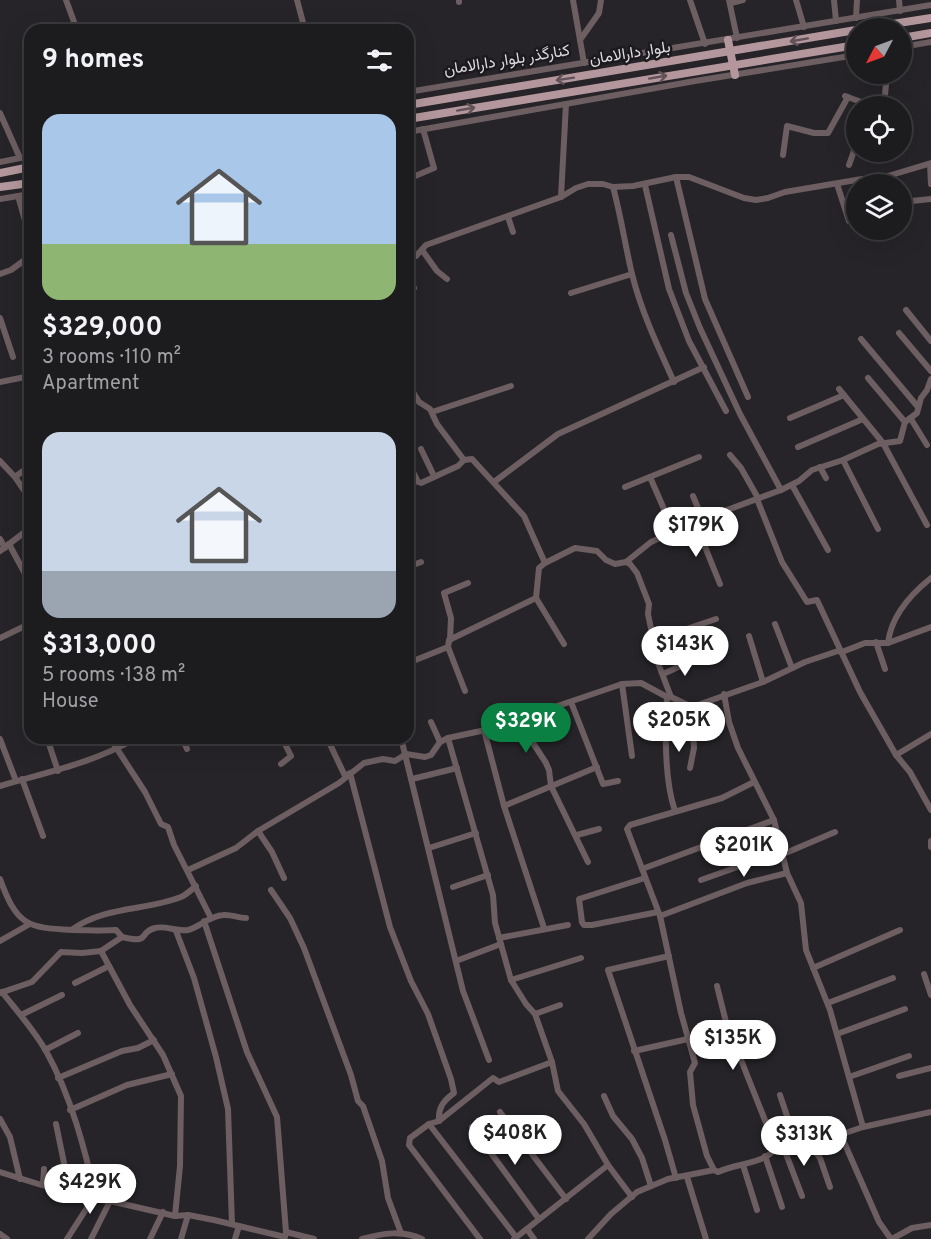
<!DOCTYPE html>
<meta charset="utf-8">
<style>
body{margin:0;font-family:Overpass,Vazirmatn,sans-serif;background:#29282b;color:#f1f3f6;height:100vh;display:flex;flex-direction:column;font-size:22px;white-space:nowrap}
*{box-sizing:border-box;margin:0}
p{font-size:20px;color:#a0a1a4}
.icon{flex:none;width:33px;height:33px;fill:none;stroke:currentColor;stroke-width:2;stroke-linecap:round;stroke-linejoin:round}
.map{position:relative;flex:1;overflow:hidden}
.side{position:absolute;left:24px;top:24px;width:390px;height:720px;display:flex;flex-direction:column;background:#1c1b1e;border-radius:18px;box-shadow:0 6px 24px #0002,0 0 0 2px #3a393c}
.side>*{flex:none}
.needle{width:39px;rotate:229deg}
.buttons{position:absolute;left:846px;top:18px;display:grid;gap:12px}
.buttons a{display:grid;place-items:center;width:66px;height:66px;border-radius:50%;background:#1c1b1e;box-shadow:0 6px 24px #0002,0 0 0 2px #3a393c;font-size:30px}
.price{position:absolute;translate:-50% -51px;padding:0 14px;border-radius:21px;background:#fff;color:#222;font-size:20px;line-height:39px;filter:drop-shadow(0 2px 3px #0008)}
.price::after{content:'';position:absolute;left:50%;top:36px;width:18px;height:14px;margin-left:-9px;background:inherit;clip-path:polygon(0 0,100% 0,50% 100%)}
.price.current{background:#0b8043;color:#fff}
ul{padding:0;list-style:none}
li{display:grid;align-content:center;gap:12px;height:318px;padding:0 18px}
li span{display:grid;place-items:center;height:186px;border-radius:18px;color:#555}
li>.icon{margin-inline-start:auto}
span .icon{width:108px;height:108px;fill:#fffc;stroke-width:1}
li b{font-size:26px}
h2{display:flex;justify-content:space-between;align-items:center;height:72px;padding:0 18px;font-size:26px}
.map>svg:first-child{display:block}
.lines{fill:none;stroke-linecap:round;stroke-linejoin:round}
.minor{stroke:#6c5e61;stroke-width:6}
.major{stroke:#b3979d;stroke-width:8}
.oneway{stroke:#605258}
.labels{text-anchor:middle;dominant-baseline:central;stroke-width:5;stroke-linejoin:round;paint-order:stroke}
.street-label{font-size:16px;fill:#dcdadd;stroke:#1d1a1f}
</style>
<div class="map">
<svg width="931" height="1239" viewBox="0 0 931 1239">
<rect width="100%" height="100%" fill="#262428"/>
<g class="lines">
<g class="minor">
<polyline points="66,0 77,30"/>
<polyline points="297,0 305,30"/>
<polyline points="459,0 459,2"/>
<polyline points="573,0 584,63"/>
<polyline points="690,0 705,44"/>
<polyline points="729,0 737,38"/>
<polyline points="796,0 804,27"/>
<polyline points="834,0 836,21"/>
<polyline points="899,0 900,11"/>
<polyline points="731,3 743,0"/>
<polyline points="856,18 857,0"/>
<polyline points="580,40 599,13 601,0"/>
<polyline points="902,47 931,42"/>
<polyline points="408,75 410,91"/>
<polyline points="408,92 931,5"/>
<polyline points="845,96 872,106"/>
<polyline points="881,106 885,95 887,74"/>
<polyline points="0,113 20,158"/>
<polyline points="408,132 695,81 856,55"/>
<polyline points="783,155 787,126 814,133 828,133 848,97"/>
<polyline points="0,162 30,156"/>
<polyline points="930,164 931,184"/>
<polyline points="849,165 856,145"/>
<polyline points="676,177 705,299 748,397"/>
<polyline points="408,179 434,168 423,129"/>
<polyline points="837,184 849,221"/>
<polyline points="645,185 669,289 689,341 726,411"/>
<path d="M613,187C621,216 625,245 632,274C641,311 658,347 674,382"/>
<polyline points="18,196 30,238"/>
<polyline points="561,197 566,104"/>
<polyline points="0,199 30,194"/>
<polyline points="902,202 931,199"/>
<polyline points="846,207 856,207"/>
<polyline points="508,217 513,232"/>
<polyline points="671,235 686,293 700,328 740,414 781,490"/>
<polyline points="422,250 437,271 447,279"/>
<polyline points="408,258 416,256 426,245 561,197 576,188 588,184 603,184 613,187 633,186 676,177 689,177 744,198 756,200 768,198 785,192 862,179 878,179 931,163"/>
<polyline points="0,274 11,270 30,256"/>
<polyline points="408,275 414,288"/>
<polyline points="571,293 632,274"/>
<polyline points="906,310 931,341"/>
<polyline points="0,318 13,357"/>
<polyline points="899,333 931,371"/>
<polyline points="861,339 918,407"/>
<polyline points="868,378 905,422"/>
<polyline points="0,382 30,376"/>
<polyline points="408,384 419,402 430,409 437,424 464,460 472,459 524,516 545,563"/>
<polyline points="839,389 883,443 927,525"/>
<polyline points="432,412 511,386"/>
<polyline points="790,418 844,395"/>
<polyline points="911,419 927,445"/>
<polyline points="798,447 863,419"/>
<polyline points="421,449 434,476"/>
<polyline points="730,455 741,468 758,498"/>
<polyline points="843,460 878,529"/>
<polyline points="0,461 15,477 30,499"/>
<polyline points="408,462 418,482 421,483 458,466 464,460"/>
<polyline points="820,467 826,478"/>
<polyline points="15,477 30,466"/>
<polyline points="650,477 674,532"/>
<polyline points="494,482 558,434 704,367"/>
<polyline points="792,485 828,550"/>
<polyline points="625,487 699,457"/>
<polyline points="693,496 703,520"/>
<polyline points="757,499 782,562 807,602 817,600 860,692 896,755 910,772 931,810"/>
<polyline points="695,522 720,584"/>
<polyline points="0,539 5,548"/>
<polyline points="9,544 30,583"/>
<polyline points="0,551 30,528"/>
<polyline points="626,562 630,564 637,573 649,604 648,614 658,663 671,697"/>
<polyline points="408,567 421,562"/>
<polyline points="536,598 564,644"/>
<polyline points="775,624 792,668"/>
<polyline points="749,636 763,682"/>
<polyline points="0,638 25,626 30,631"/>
<polyline points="450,640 451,618 444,593 468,583"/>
<polyline points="654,640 716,619"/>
<polyline points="876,642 885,669"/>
<path d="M888,643C891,617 911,594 931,578"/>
<polyline points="408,663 448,647"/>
<polyline points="663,674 698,658"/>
<polyline points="622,684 632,756"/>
<polyline points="465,691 448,647 449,640 536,598 539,568 545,563 575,548 597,551 606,560 615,564 626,562 651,542 695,522 781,490 799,481 812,470 843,460 878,444 900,441 905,422 917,413 921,398 927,390 931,379"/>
<polyline points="724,694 729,722 738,748 774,820 787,873 801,903 806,950 830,1010 863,1127"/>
<path d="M667,697C665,731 664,779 675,811"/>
<polyline points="571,702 603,784 618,781"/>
<polyline points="516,717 546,763 549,770 551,786 588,862"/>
<polyline points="431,722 440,742"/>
<polyline points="484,730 504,806 544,928"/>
<polyline points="47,738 58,771"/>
<polyline points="110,738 145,792 161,824 168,827 174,845 211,918"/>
<polyline points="182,738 187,749"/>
<path d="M327,738L345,776L350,773L390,927L411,981L428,1014L451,1079L454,1093C443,1101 438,1108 439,1121"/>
<polyline points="401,738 463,991 489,1060"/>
<polyline points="448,738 493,895 495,923 511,980 526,1004 535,1014 552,1062 558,1091 584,1124 608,1165 632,1197"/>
<polyline points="0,739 16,781"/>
<polyline points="896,755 931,734"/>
<polyline points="281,764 291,756 282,738"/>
<polyline points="690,768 694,748 692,707"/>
<polyline points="22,779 43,836"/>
<polyline points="412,779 457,768"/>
<path d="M0,786C47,772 94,763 136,738"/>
<polyline points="504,806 597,767"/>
<polyline points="258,831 272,852 284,878"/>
<polyline points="577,835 599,829"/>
<polyline points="931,841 931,847"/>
<polyline points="429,848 476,833"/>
<polyline points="642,869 774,820"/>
<polyline points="188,870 236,848 258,831 339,783 364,763 383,759 395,761 406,754 425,757 431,755 440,742 448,738 495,728 511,718 534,714 622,684 641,683 667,697 671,697 692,707 763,682 805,662 838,651 842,652 865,643 888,643 931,627"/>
<polyline points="645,878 579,899 582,922 584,925 592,925 658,912"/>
<path d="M0,879C17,925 26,928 73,930C88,930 102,931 116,930L122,937"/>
<polyline points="701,880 743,865 781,855 835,832"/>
<polyline points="453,887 488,875"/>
<polyline points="271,890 290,918 304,948 351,1075 358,1101 363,1106 382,1161 388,1198 401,1233"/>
<polyline points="660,916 747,883 787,873"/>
<polyline points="204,921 247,1052 277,1117 286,1232"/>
<path d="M73,929C105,906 145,911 181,897C186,895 191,890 196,886"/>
<polyline points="176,931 194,978 216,1057 228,1109 232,1224"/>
<polyline points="499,938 568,925"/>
<polyline points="0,941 28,925"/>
<polyline points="101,951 130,1005 163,1055 181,1096 180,1166 175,1216"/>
<polyline points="669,956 608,970 665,1140 676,1178"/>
<polyline points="456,961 501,944"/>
<polyline points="813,968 900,930"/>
<polyline points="924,974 931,995"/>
<polyline points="511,980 581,958"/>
<polyline points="75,983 109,966"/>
<polyline points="717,986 726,1022 776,1148"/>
<path d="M2,992C17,1011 34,1030 46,1051C71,1096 85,1149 96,1199"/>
<path d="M0,993L32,982L61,952L82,953L101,951L122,937C152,944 137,933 155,928C166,925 176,932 188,930C200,927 209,916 223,915C231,914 238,918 246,918"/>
<polyline points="828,1003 893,978"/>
<polyline points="535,1014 560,1005"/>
<polyline points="21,1015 62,995"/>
<polyline points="837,1034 905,1009"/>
<polyline points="45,1050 78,1033"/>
<polyline points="634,1051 688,1039"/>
<polyline points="899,1076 931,1068"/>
<polyline points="849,1077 909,1056"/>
<polyline points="58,1078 122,1051 138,1048 154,1040"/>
<polyline points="780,1095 796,1143"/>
<polyline points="604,1096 613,1116 632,1139 642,1158 651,1186"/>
<polyline points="70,1110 127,1085 172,1074"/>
<polyline points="500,1112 566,1199"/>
<polyline points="0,1119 10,1137 20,1179"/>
<polyline points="56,1124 71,1197"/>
<polyline points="429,1124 516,1237"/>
<polyline points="472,1127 539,1219"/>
<polyline points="840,1133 879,1222 891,1239"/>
<polyline points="810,1145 820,1158 830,1187"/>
<polyline points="783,1146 802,1196"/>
<polyline points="765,1156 782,1207"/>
<polyline points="743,1165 757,1210"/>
<polyline points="714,1170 707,1156 693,1105 690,1072 695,1063 681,1013 660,916 627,829 630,825 722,798 754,782"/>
<polyline points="0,1172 48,1187 64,1196 110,1201 175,1216 188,1215 214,1220 285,1237 286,1232 314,1239"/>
<polyline points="687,1177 706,1239"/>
<polyline points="43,1185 44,1169"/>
<polyline points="527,1229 534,1239"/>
<polyline points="0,1234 7,1239"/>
<polyline points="67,1239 92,1200"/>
<polyline points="91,1239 110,1201"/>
<polyline points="150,1239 163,1212"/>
<polyline points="181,1239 188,1215"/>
<polyline points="235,1239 239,1226"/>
<path d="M362,1239C383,1233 402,1230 422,1239"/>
<polyline points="480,1239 409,1145 410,1138 429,1124 439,1121 493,1078 499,1082 552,1062"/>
<polyline points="514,1239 608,1165"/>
<path d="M588,1239L611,1214L637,1192L668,1179L714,1170L718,1172C736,1163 763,1165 776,1148L796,1143L810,1145L863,1127L931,1112"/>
<polyline points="892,1239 912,1228 931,1225"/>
</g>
<g class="major">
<polyline points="867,28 931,18"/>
<polyline points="902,38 931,33"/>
<polyline points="728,40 735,75"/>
<polyline points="408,105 856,30"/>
<polyline points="408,119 856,45"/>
<polyline points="0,173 30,167"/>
<polyline points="0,187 30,183"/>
</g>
</g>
<defs><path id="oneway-shaft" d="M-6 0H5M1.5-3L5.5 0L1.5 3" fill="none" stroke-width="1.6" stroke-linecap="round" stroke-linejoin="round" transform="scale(1.5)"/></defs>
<g class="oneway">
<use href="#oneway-shaft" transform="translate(799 40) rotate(170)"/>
<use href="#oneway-shaft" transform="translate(658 77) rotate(-10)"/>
<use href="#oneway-shaft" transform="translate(565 79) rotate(171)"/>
<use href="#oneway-shaft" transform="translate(466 109) rotate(-10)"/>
</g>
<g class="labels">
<g class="street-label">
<text transform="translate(630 54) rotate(-9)">بلوار دارالامان</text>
<text transform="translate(507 61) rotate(-9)">کنارگذر بلوار دارالامان</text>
</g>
</g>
</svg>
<div class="buttons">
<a><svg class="needle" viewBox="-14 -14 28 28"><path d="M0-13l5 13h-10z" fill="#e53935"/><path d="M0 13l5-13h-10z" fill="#a0a1a4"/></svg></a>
<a><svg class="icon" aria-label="locate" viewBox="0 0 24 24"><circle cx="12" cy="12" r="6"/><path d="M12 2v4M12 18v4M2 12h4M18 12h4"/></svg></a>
<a><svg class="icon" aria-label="layers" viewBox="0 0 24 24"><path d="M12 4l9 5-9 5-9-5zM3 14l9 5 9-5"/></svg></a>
</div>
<b class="price" style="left:696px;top:558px">$179K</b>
<b class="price" style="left:685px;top:677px">$143K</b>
<b class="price" style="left:679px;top:753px">$205K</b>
<b class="price current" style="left:526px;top:754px">$329K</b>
<b class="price" style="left:744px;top:878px">$201K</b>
<b class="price" style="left:733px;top:1071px">$135K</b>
<b class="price" style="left:515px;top:1166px">$408K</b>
<b class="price" style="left:804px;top:1167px">$313K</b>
<b class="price" style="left:90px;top:1215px">$429K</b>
<section class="side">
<h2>9 homes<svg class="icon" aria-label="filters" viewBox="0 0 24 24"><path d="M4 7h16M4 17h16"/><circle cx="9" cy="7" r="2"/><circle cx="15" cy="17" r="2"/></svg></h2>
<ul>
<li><span style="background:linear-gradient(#a9c7e8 70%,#8fb573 0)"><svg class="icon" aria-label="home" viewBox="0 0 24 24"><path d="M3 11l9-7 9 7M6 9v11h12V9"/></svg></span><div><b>$329,000</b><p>3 rooms · 110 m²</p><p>Apartment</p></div></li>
<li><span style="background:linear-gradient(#c9d6e8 75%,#9aa5b1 0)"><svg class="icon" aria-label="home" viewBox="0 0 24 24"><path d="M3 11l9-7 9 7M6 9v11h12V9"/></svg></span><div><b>$313,000</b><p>5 rooms · 138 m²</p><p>House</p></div></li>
</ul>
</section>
</div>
